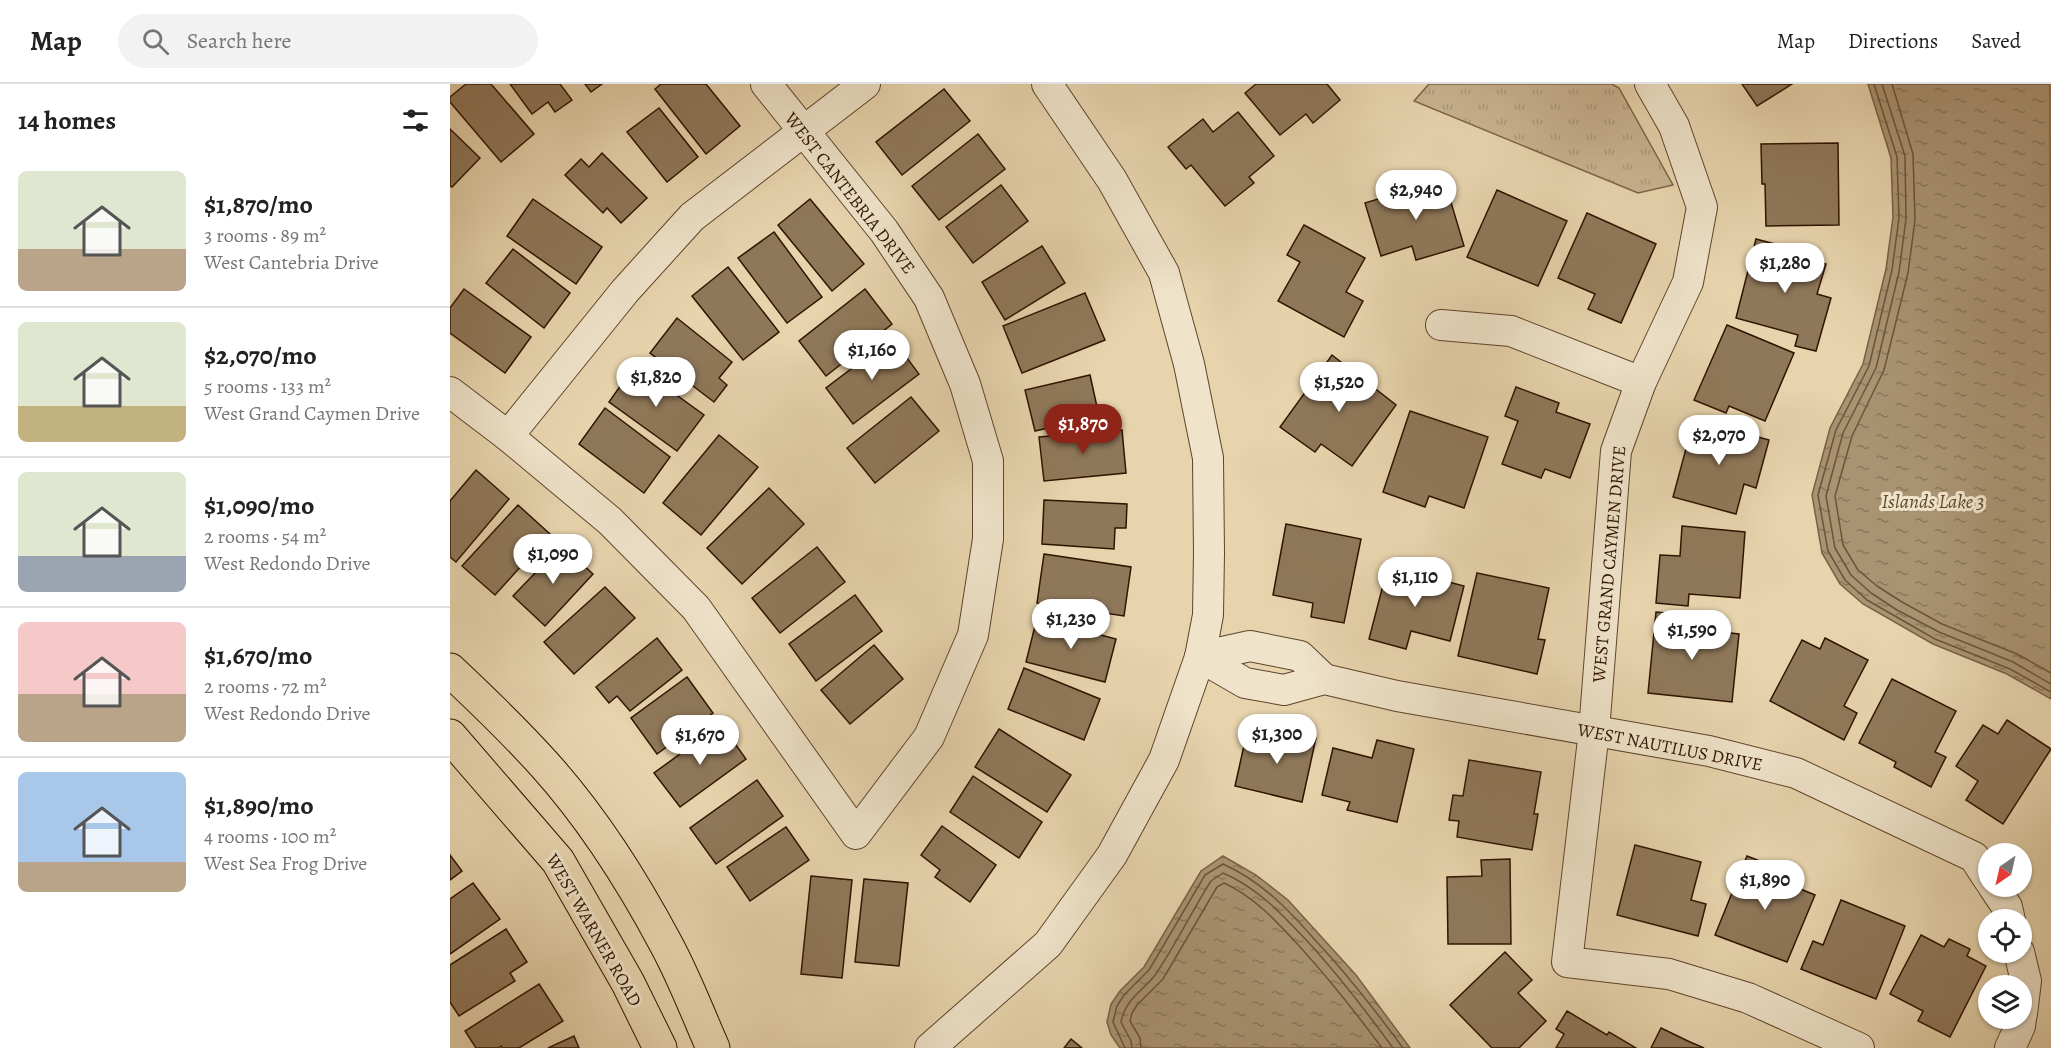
<!DOCTYPE html>
<meta charset="utf-8">
<style>
body{margin:0;font-family:Alegreya,serif;background:#f2f2f2;color:#222;height:100vh;display:flex;flex-direction:column;font-size:22px;white-space:nowrap}
*{box-sizing:border-box;margin:0}
p{font-size:20px;color:#767676}
.icon{flex:none;width:33px;height:33px;fill:none;stroke:currentColor;stroke-width:2;stroke-linecap:round;stroke-linejoin:round}
.map{position:relative;flex:1;overflow:hidden}
.sheet{display:flex;flex-direction:column;background:#fff;width:450px}
.sheet>*{flex:none}
.needle{width:39px;rotate:214deg}
.tools{position:absolute;left:1528px;top:759px;display:grid;gap:12px}
.tools a{display:grid;place-items:center;width:54px;height:54px;border-radius:50%;background:#fff;box-shadow:0 2px 4px #0004;font-size:30px}
.price{position:absolute;translate:-50% -51px;padding:0 14px;border-radius:21px;background:#fff;color:#222;font-size:20px;line-height:39px;filter:drop-shadow(0 2px 3px #0008)}
.price::after{content:'';position:absolute;left:50%;top:36px;width:18px;height:14px;margin-left:-9px;background:inherit;clip-path:polygon(0 0,100% 0,50% 100%)}
.price.active{background:#8f2418;color:#fff}
ul{padding:0;list-style:none}
li{display:flex;align-items:center;gap:18px;height:150px;padding:0 18px}
li+li{border-top:2px solid #e0e0e0}
li span{display:grid;place-items:center;flex:none;width:168px;height:120px;border-radius:9px;color:#555}
li>.icon{margin-inline-start:auto}
span .icon{width:72px;height:72px;fill:#fffc;stroke-width:1}
li b{font-size:26px}
h2{display:flex;justify-content:space-between;align-items:center;height:72px;padding:0 18px;font-size:26px}
header{display:flex;align-items:center;gap:36px;box-sizing:border-box;height:84px;padding:0 30px;background:#fff;border-bottom:2px solid #e0e0e0}
header strong{font-size:28px}
nav{display:flex;gap:33px;margin-inline-start:auto;font-size:21px}
.search{width:420px;height:54px;background:#f2f2f2;display:flex;align-items:center;gap:15px;box-sizing:border-box;padding:0 21px;border-radius:33px;color:#767676;font-size:22px}
main{display:flex;flex:1;min-height:0}
.map>svg:first-child{display:block}
.park{fill:url(#park-tufts);stroke:#7c6448;stroke-width:1.5}
.water{fill:url(#water-ripples);stroke:#796044;stroke-width:1.5}
.lines{fill:none;stroke-linecap:round;stroke-linejoin:round}
.shore{stroke:#6c5439;stroke-width:1.5}
.building{fill:#8f785a;stroke:#301400;stroke-width:1.5}
.minor-casing{stroke:#5e442b;stroke-width:32}
.major-casing{stroke:#301400;stroke-width:35}
.minor{stroke:#efe3ca;stroke-width:30}
.major{stroke:#e7d4ad;stroke-width:33}
.labels{text-anchor:middle;dominant-baseline:central;stroke-width:6;stroke-linejoin:round;paint-order:stroke}
.street-label{font-size:18px;fill:#301400;stroke:#efe3ca}
.water-label{font-size:20px;font-style:italic;fill:#60472e;stroke:#efe3ca}
</style>
<header>
<strong>Map</strong>
<div class="search"><svg class="icon" aria-label="search" viewBox="0 0 24 24"><circle cx="10" cy="10" r="6"/><path d="M15 15l6 6"/></svg>Search here</div>
<nav><a>Map</a><a>Directions</a><a>Saved</a></nav>
</header>
<main>
<section class="sheet">
<h2>14 homes<svg class="icon" aria-label="filters" viewBox="0 0 24 24"><path d="M4 7h16M4 17h16"/><circle cx="9" cy="7" r="2"/><circle cx="15" cy="17" r="2"/></svg></h2>
<ul>
<li><span style="background:linear-gradient(#dfe7d0 65%,#b9a48a 0)"><svg class="icon" aria-label="home" viewBox="0 0 24 24"><path d="M3 11l9-7 9 7M6 9v11h12V9"/></svg></span><div><b>$1,870/mo</b><p>3 rooms · 89 m²</p><p>West Cantebria Drive</p></div></li>
<li><span style="background:linear-gradient(#dfe7d0 70%,#c2b280 0)"><svg class="icon" aria-label="home" viewBox="0 0 24 24"><path d="M3 11l9-7 9 7M6 9v11h12V9"/></svg></span><div><b>$2,070/mo</b><p>5 rooms · 133 m²</p><p>West Grand Caymen Drive</p></div></li>
<li><span style="background:linear-gradient(#dfe7d0 70%,#9aa5b1 0)"><svg class="icon" aria-label="home" viewBox="0 0 24 24"><path d="M3 11l9-7 9 7M6 9v11h12V9"/></svg></span><div><b>$1,090/mo</b><p>2 rooms · 54 m²</p><p>West Redondo Drive</p></div></li>
<li><span style="background:linear-gradient(#f6c9c9 60%,#b9a48a 0)"><svg class="icon" aria-label="home" viewBox="0 0 24 24"><path d="M3 11l9-7 9 7M6 9v11h12V9"/></svg></span><div><b>$1,670/mo</b><p>2 rooms · 72 m²</p><p>West Redondo Drive</p></div></li>
<li><span style="background:linear-gradient(#a9c7e8 75%,#b9a48a 0)"><svg class="icon" aria-label="home" viewBox="0 0 24 24"><path d="M3 11l9-7 9 7M6 9v11h12V9"/></svg></span><div><b>$1,890/mo</b><p>4 rooms · 100 m²</p><p>West Sea Frog Drive</p></div></li>
</ul>
</section>
<div class="map">
<svg width="1601" height="964" viewBox="0 0 1601 964">
<defs>
<pattern id="park-tufts" width="24" height="20" patternUnits="userSpaceOnUse" patternTransform="scale(1.5)"><rect width="24" height="20" fill="#c8b390"/><path d="M3 7l-1-3M5 7V3M7 7l1-3M15 17l-1-3M17 17v-4M19 17l1-3" fill="none" stroke="#ac997a"/></pattern>
<pattern id="water-ripples" width="26" height="14" patternUnits="userSpaceOnUse" patternTransform="scale(1.5)"><rect width="26" height="14" fill="#a99372"/><path d="M2 4q2-2 4 0t4 0M15 11q2-2 4 0t4 0" fill="none" stroke="#8a775b"/></pattern>
</defs>
<rect width="100%" height="100%" fill="#e7d4ad"/>
<filter id="stains"><feTurbulence type="fractalNoise" baseFrequency=".00333" numOctaves="4"/><feColorMatrix values="0 0 0 0 .2 0 0 0 0 .09 0 0 0 0 .02 0 0 0 .5 -.17"/></filter>
<radialGradient id="worn" r=".72"><stop offset=".6" stop-color="#630" stop-opacity="0"/><stop offset="1" stop-color="#630" stop-opacity=".3"/></radialGradient>
<polygon class="park" points="979,0 1162,0 1169,4 1223,101 1188,109 964,17"/>
<g class="water">
<polygon points="1418,0 1600,0 1601,615 1557,590 1483,560 1413,520 1390,500 1372,469 1362,411 1380,344 1413,280 1436,185 1443,133 1441,74"/>
<polygon points="773,772 806,791 838,816 906,891 960,964 670,964 661,951 657,938 661,920 670,907 694,883 751,787"/>
</g>
<g class="lines">
<g class="shore">
<polyline points="1424,0 1447,73 1449,134 1442,186 1419,282 1386,346 1368,411 1378,467 1395,496 1417,516 1485,555 1560,585 1601,608"/>
<polyline points="1432,0 1455,72 1456,135 1449,188 1426,284 1393,349 1376,412 1385,464 1401,491 1421,509 1447,526 1489,548 1563,578 1601,600"/>
<polyline points="1442,0 1463,70 1465,136 1458,189 1434,286 1402,352 1385,412 1393,461 1408,486 1427,502 1452,518 1492,540 1567,570 1601,589"/>
<path d="M675,964L663,938L667,922L674,911L699,886L755,791L773,780C811,797 838,825 865,856C897,890 925,926 953,964"/>
<path d="M682,964L681,957L671,938C675,915 693,907 706,890C726,860 742,827 761,797L773,789C808,804 833,831 859,859C890,893 916,927 943,964"/>
<path d="M691,964L690,954L680,937L682,929L687,921L713,895L767,803L774,799C805,813 828,839 851,864C880,896 906,929 932,964"/>
</g>
</g>
<g class="building">
<polygon points="16,0 41,0 84,50 51,78 0,18 0,13"/>
<polygon points="60,0 110,0 122,16 105,28 98,18 82,30"/>
<polygon points="135,0 152,0 141,8"/>
<polygon points="211,0 256,0 290,42 256,70 205,5"/>
<polygon points="806,0 877,0 890,16 863,39 856,30 830,51 795,9"/>
<polygon points="1292,0 1342,0 1307,22"/>
<polygon points="494,5 520,37 452,91 426,58"/>
<polygon points="209,24 248,73 217,98 177,48"/>
<polygon points="788,28 824,72 799,93 804,99 775,122 741,81 736,85 718,63 753,35 763,48"/>
<polygon points="0,45 30,74 2,103 0,102"/>
<polygon points="528,50 555,85 489,136 462,102"/>
<polygon points="1388,59 1389,141 1316,142 1315,100 1312,100 1311,60"/>
<polygon points="152,69 197,114 171,139 157,124 153,129 115,91 131,75 139,83"/>
<polygon points="994,95 1014,162 966,176 962,162 931,172 915,119"/>
<polygon points="551,101 578,137 523,179 496,143"/>
<polygon points="1047,106 1117,137 1088,202 1017,173"/>
<polygon points="83,115 152,163 126,200 57,152"/>
<polygon points="360,115 414,180 382,207 328,141"/>
<polygon points="1137,129 1206,160 1171,239 1138,225 1145,210 1108,194"/>
<polygon points="854,141 915,174 896,208 913,217 894,253 828,217 850,178 837,171"/>
<polygon points="324,148 372,213 337,239 288,174"/>
<polygon points="1306,155 1336,163 1335,169 1376,180 1367,210 1381,214 1366,267 1345,262 1348,251 1286,234"/>
<polygon points="592,162 615,199 555,236 532,198"/>
<polygon points="63,165 120,209 94,244 36,199"/>
<polygon points="278,183 329,248 293,276 242,212"/>
<polygon points="14,205 81,253 55,289 0,249 0,224"/>
<polygon points="415,205 442,240 376,292 349,257"/>
<polygon points="635,209 655,256 572,289 553,242"/>
<polygon points="227,234 282,278 269,294 277,301 264,318 200,269"/>
<polygon points="1277,241 1344,269 1315,337 1279,322 1276,329 1244,316"/>
<polygon points="442,254 469,290 403,340 376,304"/>
<polygon points="882,271 946,321 902,382 871,360 865,368 830,343"/>
<polygon points="185,281 254,331 227,367 159,318"/>
<polygon points="640,291 649,332 585,347 575,306"/>
<polygon points="1066,303 1109,319 1106,328 1140,340 1120,394 1095,385 1091,394 1052,380 1068,337 1055,332"/>
<polygon points="461,313 489,347 425,399 397,364"/>
<polygon points="155,324 220,373 194,409 129,360"/>
<polygon points="960,327 1038,353 1014,424 979,412 975,423 933,408"/>
<polygon points="1244,335 1319,356 1306,404 1294,400 1286,430 1223,413"/>
<polygon points="672,346 676,389 594,397 589,353"/>
<polygon points="269,351 308,383 251,451 213,419"/>
<polygon points="26,386 59,415 6,478 0,473 0,417"/>
<polygon points="319,404 354,440 292,500 257,464"/>
<polygon points="594,416 677,420 676,444 665,444 664,465 592,460"/>
<polygon points="68,421 100,450 45,511 12,482"/>
<polygon points="836,440 911,455 894,539 861,533 863,519 823,511"/>
<polygon points="1232,442 1295,448 1290,514 1239,510 1238,522 1206,519 1210,471 1230,472"/>
<polygon points="112,461 143,490 95,542 63,512"/>
<polygon points="367,463 395,498 330,549 302,514"/>
<polygon points="594,470 681,483 674,532 587,519"/>
<polygon points="938,482 1014,502 1000,557 961,547 956,565 919,555"/>
<polygon points="1027,489 1099,504 1088,555 1095,556 1087,590 1008,572"/>
<polygon points="155,503 185,534 124,590 94,558"/>
<polygon points="405,511 432,547 366,597 339,560"/>
<polygon points="1206,528 1235,531 1234,544 1289,550 1282,618 1198,609"/>
<polygon points="587,534 666,555 655,598 576,578"/>
<polygon points="207,554 232,586 180,627 167,612 159,619 146,603"/>
<polygon points="1375,554 1418,576 1394,622 1407,629 1394,656 1320,617 1352,556 1370,565"/>
<polygon points="424,561 453,595 400,640 371,606"/>
<polygon points="574,584 650,615 634,656 558,625"/>
<polygon points="237,593 263,629 207,670 181,634"/>
<polygon points="1442,595 1506,627 1485,668 1496,673 1481,703 1444,683 1446,678 1409,659"/>
<polygon points="1557,636 1601,665 1553,740 1516,716 1528,697 1506,682 1533,641 1548,650"/>
<polygon points="271,640 296,675 230,723 204,689"/>
<polygon points="824,644 866,654 852,718 785,702 795,657 820,662"/>
<polygon points="549,645 621,691 597,728 525,683"/>
<polygon points="927,656 964,665 947,738 897,726 900,718 872,711 883,664 922,674"/>
<polygon points="1019,676 1091,688 1084,730 1088,730 1082,766 1007,753 1009,737 999,736 1003,711 1013,712"/>
<polygon points="523,692 592,738 569,774 500,728"/>
<polygon points="307,696 333,732 266,780 240,744"/>
<polygon points="492,742 546,781 520,818 485,793 490,786 471,771"/>
<polygon points="336,743 359,776 300,817 277,783"/>
<polygon points="1185,761 1251,778 1241,816 1256,820 1248,852 1167,831"/>
<polygon points="0,771 12,787 0,796"/>
<polygon points="1297,772 1335,787 1331,797 1365,811 1337,878 1265,851"/>
<polygon points="1060,775 1061,860 998,860 997,793 1032,792 1031,776"/>
<polygon points="361,792 402,796 392,894 351,890"/>
<polygon points="414,795 458,799 449,882 405,878"/>
<polygon points="23,799 50,835 0,870 0,815"/>
<polygon points="1391,816 1455,842 1426,915 1351,885 1363,857 1373,861"/>
<polygon points="56,845 77,878 60,889 65,897 9,932 0,918 0,881"/>
<polygon points="1471,851 1494,863 1499,855 1520,865 1517,872 1536,882 1500,953 1468,937 1473,927 1440,910"/>
<polygon points="1055,868 1082,896 1068,909 1096,937 1069,964 1042,964 1000,921"/>
<polygon points="89,900 113,937 69,964 52,964 51,962 48,964 26,964 15,947"/>
<polygon points="1117,927 1157,951 1159,948 1186,964 1106,964 1114,950 1106,945"/>
<polygon points="1211,944 1240,958 1254,964 1201,964"/>
<polygon points="124,952 129,964 98,964"/>
<polygon points="621,955 632,964 614,964"/>
</g>
<g class="lines">
<defs>
<g id="minor">
<polyline points="1200,0 1224,42 1252,123 1238,198 1191,298 1166,367 1144,647 1117,878 1219,890 1298,914 1409,964"/>
<polyline points="991,241 1061,247 1191,298"/>
<polyline points="0,308 58,352 160,437 246,524 406,750 479,653 523,551 538,455 538,377 515,300 479,214 434,147 316,0"/>
<polyline points="58,352 175,207 242,133 415,0"/>
<polyline points="750,573 795,599 834,606 874,595 947,612 1259,667 1346,689 1524,773 1539,796"/>
<polyline points="750,573 800,562 850,572 874,595"/>
<polyline points="1543,802 1557,823 1560,836"/>
<polyline points="1569,868 1576,897 1572,930"/>
<polyline points="480,964 598,860 662,771 714,676 750,573 758,531 759,469 758,374 739,280 714,189 662,96 597,0"/>
<polyline points="1560,964 1570,942 1571,934"/>
</g>
<g id="major">
<path d="M0,586C32,616 64,647 93,679C141,732 183,798 216,860C234,893 248,930 263,964"/>
<polyline points="0,652 108,777 178,899 210,964"/>
</g>
</defs>
<use href="#minor" class="minor-casing"/>
<use href="#major" class="major-casing"/>
<use href="#minor" class="minor"/>
<use href="#major" class="major"/>
</g>
<g class="labels">
<g class="street-label">
<text transform="translate(400 109) rotate(52)">WEST CANTEBRIA DRIVE</text>
<text transform="translate(1159 480) rotate(-85)">WEST GRAND CAYMEN DRIVE</text>
<text transform="translate(1220 663) rotate(11)">WEST NAUTILUS DRIVE</text>
<text transform="translate(144 846) rotate(60)">WEST WARNER ROAD</text>
</g>
<g class="water-label">
<text x="1483" y="417">Islands Lake 3</text>
</g>
</g>
<rect width="100%" height="100%" filter="url(#stains)"/>
<rect width="100%" height="100%" fill="url(#worn)"/>
</svg>
<div class="tools">
<a><svg class="needle" viewBox="-14 -14 28 28"><path d="M0-13l5 13h-10z" fill="#e53935"/><path d="M0 13l5-13h-10z" fill="#767676"/></svg></a>
<a><svg class="icon" aria-label="locate" viewBox="0 0 24 24"><circle cx="12" cy="12" r="6"/><path d="M12 2v4M12 18v4M2 12h4M18 12h4"/></svg></a>
<a><svg class="icon" aria-label="layers" viewBox="0 0 24 24"><path d="M12 4l9 5-9 5-9-5zM3 14l9 5 9-5"/></svg></a>
</div>
<b class="price" style="left:966px;top:137px">$2,940</b>
<b class="price" style="left:1335px;top:210px">$1,280</b>
<b class="price" style="left:422px;top:297px">$1,160</b>
<b class="price" style="left:206px;top:324px">$1,820</b>
<b class="price" style="left:889px;top:329px">$1,520</b>
<b class="price active" style="left:633px;top:371px">$1,870</b>
<b class="price" style="left:1269px;top:382px">$2,070</b>
<b class="price" style="left:103px;top:501px">$1,090</b>
<b class="price" style="left:965px;top:524px">$1,110</b>
<b class="price" style="left:621px;top:566px">$1,230</b>
<b class="price" style="left:1242px;top:577px">$1,590</b>
<b class="price" style="left:827px;top:681px">$1,300</b>
<b class="price" style="left:250px;top:682px">$1,670</b>
<b class="price" style="left:1315px;top:827px">$1,890</b>
</div>
</main>
